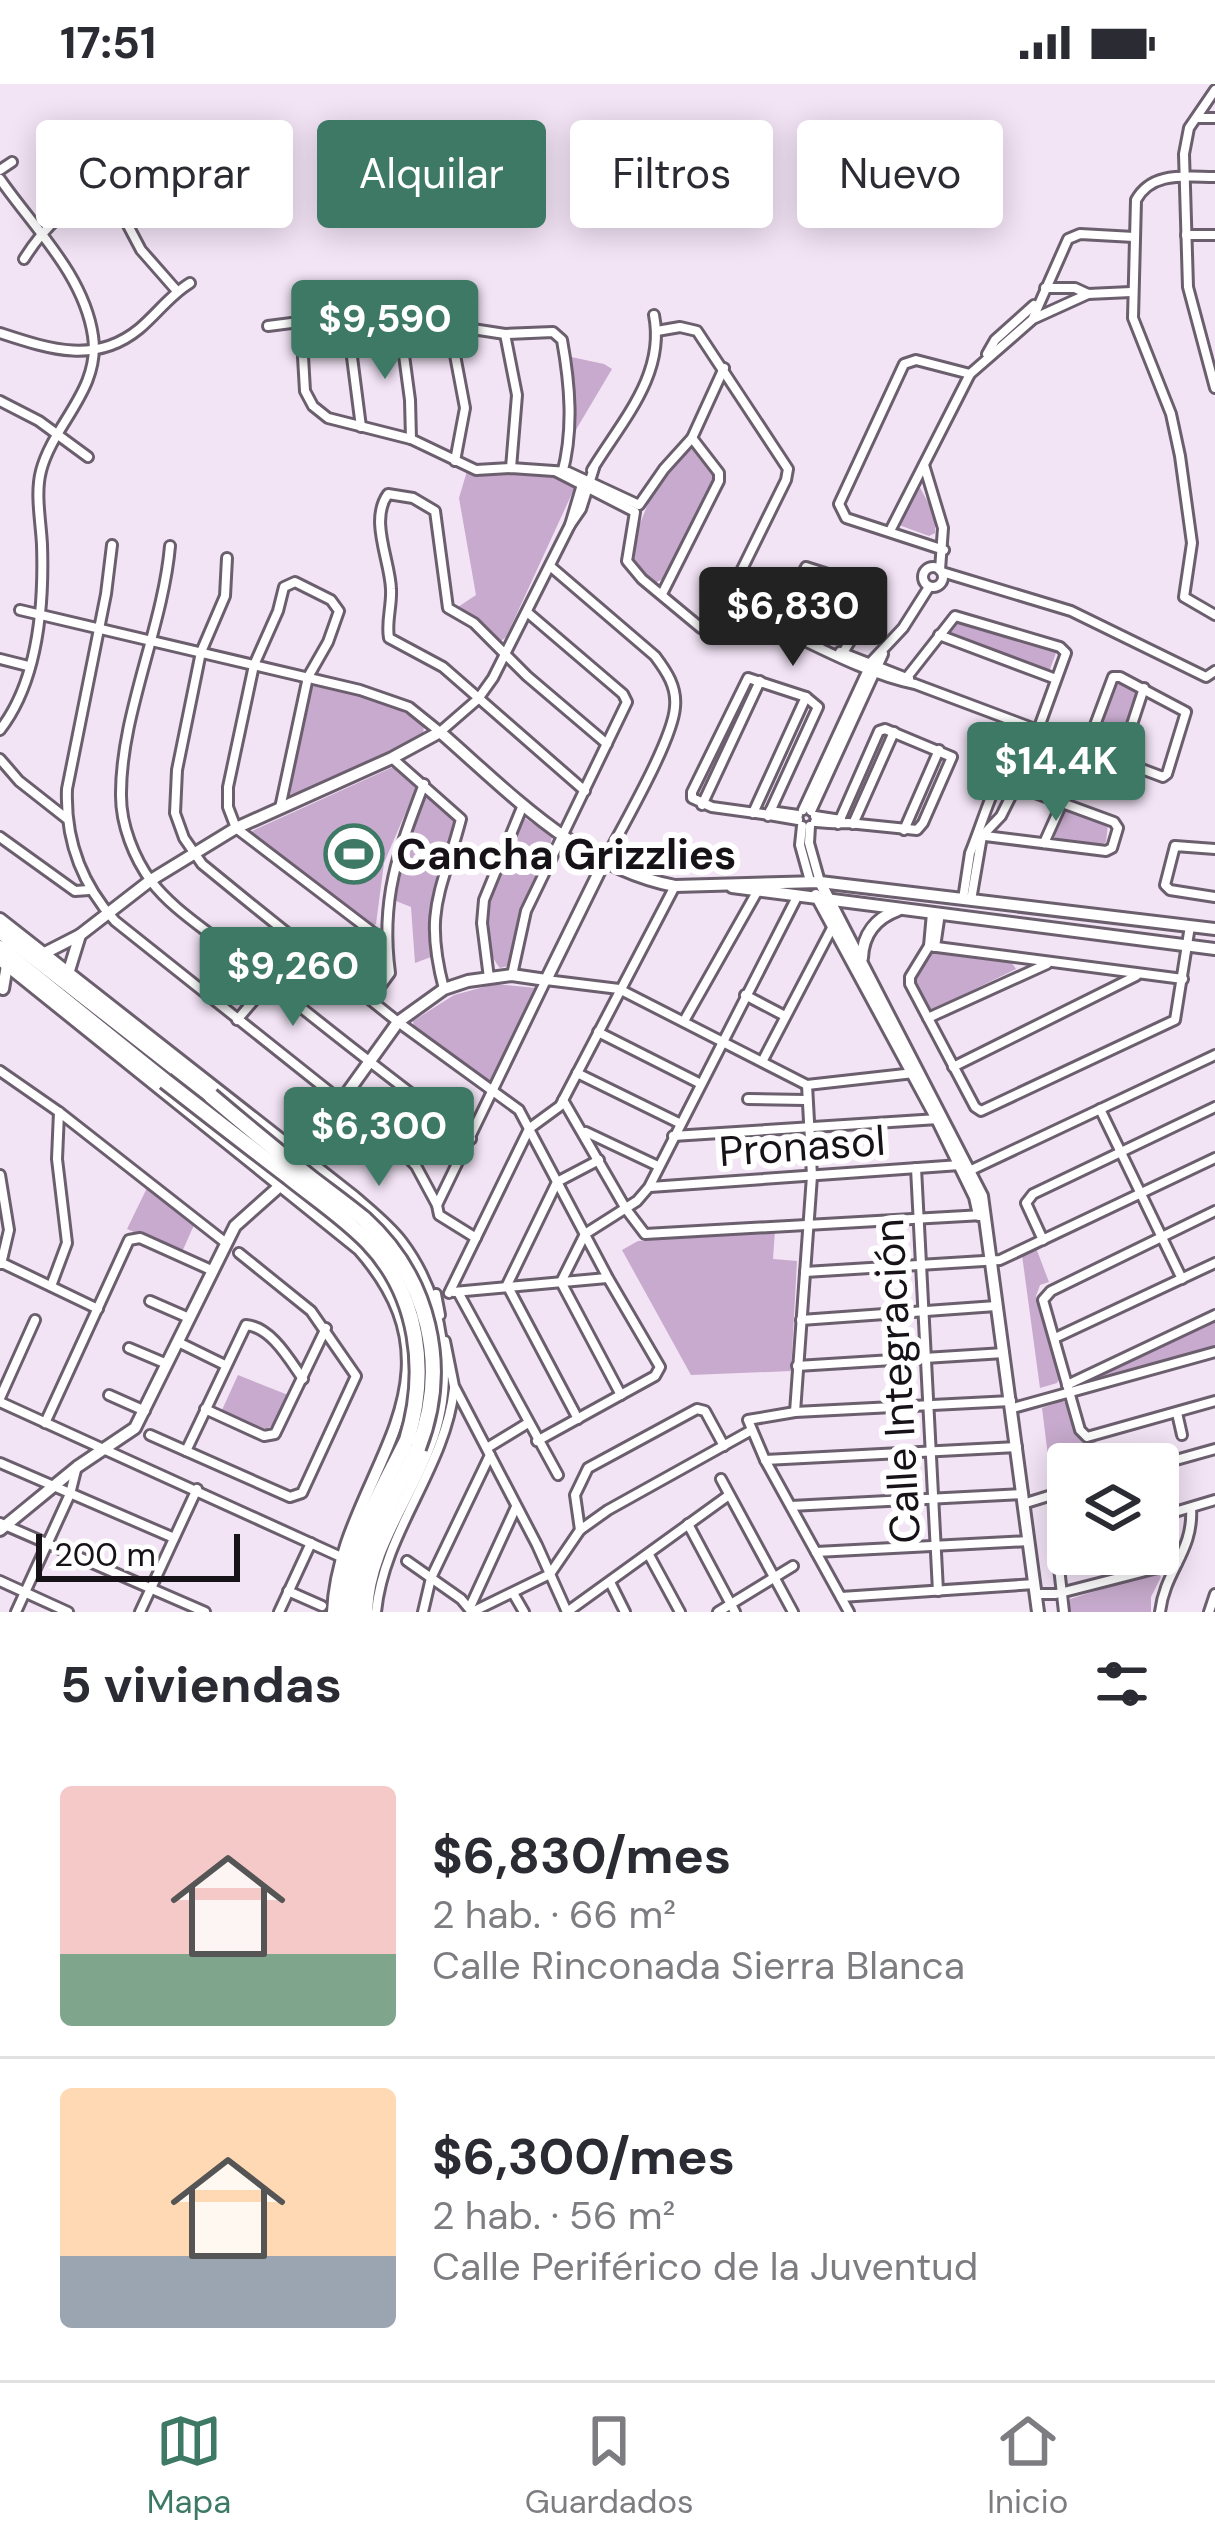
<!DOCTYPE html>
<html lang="es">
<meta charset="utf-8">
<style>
body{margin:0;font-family:"DM Sans",sans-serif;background:#f2f2f3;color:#2b2b33;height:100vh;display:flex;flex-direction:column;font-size:45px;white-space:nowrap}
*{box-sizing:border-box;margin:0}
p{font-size:39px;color:#7c7c81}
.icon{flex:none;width:66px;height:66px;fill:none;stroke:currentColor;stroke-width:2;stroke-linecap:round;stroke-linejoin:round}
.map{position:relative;height:1528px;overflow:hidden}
.drawer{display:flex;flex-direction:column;background:#fff;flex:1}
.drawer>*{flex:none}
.guide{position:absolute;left:36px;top:36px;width:1143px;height:108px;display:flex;gap:24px}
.controls{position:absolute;left:1047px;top:1359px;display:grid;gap:24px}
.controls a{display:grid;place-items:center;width:132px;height:132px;border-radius:12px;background:#fff;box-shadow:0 6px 30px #0003;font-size:60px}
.scale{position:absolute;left:36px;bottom:30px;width:204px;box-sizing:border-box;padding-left:12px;border:6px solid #161218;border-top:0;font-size:33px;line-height:42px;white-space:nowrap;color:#161218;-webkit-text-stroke:9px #fff;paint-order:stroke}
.price{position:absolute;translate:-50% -102px;padding:0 27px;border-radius:12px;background:#3d7965;color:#fff;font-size:39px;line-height:78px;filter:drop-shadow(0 3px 6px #0008)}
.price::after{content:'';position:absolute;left:50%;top:72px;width:36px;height:27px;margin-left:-18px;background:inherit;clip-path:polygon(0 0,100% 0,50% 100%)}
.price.on{background:#222;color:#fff}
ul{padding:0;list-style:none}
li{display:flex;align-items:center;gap:36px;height:300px;padding:0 60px}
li+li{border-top:3px solid #e1e1e2}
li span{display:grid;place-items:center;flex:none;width:336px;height:240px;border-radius:12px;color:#555}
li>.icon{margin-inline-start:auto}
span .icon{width:144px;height:144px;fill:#fffc;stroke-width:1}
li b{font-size:51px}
h2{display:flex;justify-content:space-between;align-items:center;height:144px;padding:0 60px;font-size:51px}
.pill{padding:0 42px;border-radius:12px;background:#fff;box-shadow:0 6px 30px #0003;font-size:42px;line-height:108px}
.pill.on{background:#3d7965;color:#fff}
.status{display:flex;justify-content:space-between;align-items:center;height:84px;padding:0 60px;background:#fff;direction:ltr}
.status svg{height:33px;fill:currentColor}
.menu{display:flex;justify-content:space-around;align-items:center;height:168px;border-top:3px solid #e1e1e2;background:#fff;font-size:33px;color:#7c7c81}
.menu a{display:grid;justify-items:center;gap:6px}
.menu .on{color:#3d7965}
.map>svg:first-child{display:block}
.green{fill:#c7aacd}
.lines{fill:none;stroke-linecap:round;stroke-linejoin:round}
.street-casing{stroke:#6b5f6e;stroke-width:14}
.secondary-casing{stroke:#6b5f6e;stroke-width:16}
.highway-casing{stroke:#6b5f6e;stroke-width:20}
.street{stroke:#fff;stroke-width:8}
.secondary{stroke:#fff;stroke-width:10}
.highway{stroke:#fff;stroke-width:14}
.highway-bridge-casing{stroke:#6b5f6e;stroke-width:20;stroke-linecap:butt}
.highway-bridge{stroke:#fff;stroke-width:14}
.labels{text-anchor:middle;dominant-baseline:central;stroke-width:12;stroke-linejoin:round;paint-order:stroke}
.poi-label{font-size:42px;font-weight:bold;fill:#161218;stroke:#fff;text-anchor:start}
.street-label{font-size:42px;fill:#161218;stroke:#fff}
</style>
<div class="status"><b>17:51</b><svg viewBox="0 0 49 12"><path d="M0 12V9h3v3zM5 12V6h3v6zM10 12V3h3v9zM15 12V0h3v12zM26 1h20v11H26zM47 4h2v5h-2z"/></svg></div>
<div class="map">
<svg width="1215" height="1528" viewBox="0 0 1215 1528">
<rect width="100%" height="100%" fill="#f2e3f5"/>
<g class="green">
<polygon points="571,273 604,280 612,285 574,349"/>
<polygon points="688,360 696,360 714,393 663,495 655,499 629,477 628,471 652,409"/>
<path d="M467,387C504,396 540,380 575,403L506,553L501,557L458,523L476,511L459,414Z"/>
<polygon points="918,400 935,431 935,449 929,452 899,441"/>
<polygon points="858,503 870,508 872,516 839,563 827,559 849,505"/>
<polygon points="958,535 1051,565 1056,569 1049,588 951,552 948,545"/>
<polygon points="1115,596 1138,609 1115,670 1094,663 1092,658"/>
<path d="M316,600L380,615L424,640C423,650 425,650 416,656C392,673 318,704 290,711L308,607Z"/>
<polygon points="393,683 416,704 384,779 376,840 371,843 256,755 252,747"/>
<path d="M426,705L456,732L458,739C439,788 424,819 431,873L415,879L411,823L391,815Z"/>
<polygon points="1067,724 1108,740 1106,758 1102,761 1056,756 1053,748"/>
<path d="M523,733L552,752L551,758L519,828L508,882L500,884C466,843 504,774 523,733Z"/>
<polygon points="933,868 1011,878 1016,885 930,927 913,897"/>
<polygon points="495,900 536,904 491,1000 414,944 413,937 454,911"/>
<polygon points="147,1104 194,1141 182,1168 127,1145"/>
<polygon points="775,1146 773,1175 797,1177 791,1287 691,1291 622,1166 638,1157"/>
<polygon points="1036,1164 1049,1198 1040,1201 1036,1212 1061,1292 1057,1299 1040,1304 1022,1171"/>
<polygon points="1215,1234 1215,1263 1086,1300 1082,1298"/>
<polygon points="238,1291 288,1311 275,1340 266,1345 222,1326"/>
<polygon points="1062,1317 1067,1319 1077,1352 1085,1359 1095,1357 1101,1373 1050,1388 1042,1324"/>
<polygon points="1157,1488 1161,1493 1151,1513 1151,1528 1070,1528 1070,1515"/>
</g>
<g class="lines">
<defs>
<g id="street">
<polyline points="1215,6 1189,44 1184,70 1188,203 1215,304"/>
<polyline points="1197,34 1215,34"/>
<polyline points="0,86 12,78"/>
<path d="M1215,93C1185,93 1152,87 1136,116L1133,234L1171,330L1180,372L1192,459L1184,513L1215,531"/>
<path d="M0,95C34,144 84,191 93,252C101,306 53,340 41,387C35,410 41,438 42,461C44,521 38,597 0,646"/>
<polyline points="1186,151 1215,151"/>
<path d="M24,175C42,146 71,115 106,108L113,113L141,166L177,207"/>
<polyline points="1045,204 1075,204 1088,210 1131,208"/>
<polyline points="354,231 352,273 361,343"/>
<polyline points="1033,234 1068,155 1080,150 1134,153"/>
<polyline points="301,238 305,307 313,322 328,334 411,355 476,386 511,384 568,388 639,421 664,385 692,354 724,284"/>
<polyline points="268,242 354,231 399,234 410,316 411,355"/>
<path d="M0,249C49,265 95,281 139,245C157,230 170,211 190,199"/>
<polyline points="505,250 517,311 511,384"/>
<polyline points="987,270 995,256 1034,221"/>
<polyline points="0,317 39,337 88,373"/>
<path d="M455,377L465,324L455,271L457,249L466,244L505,250L553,248L562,256C570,300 574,346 562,390"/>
<polyline points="924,381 943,444 940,486"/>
<path d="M592,386C621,338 666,291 654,231"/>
<polyline points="557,388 635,428 627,477 642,495 701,544 714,542 786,396 788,385 697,247 680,243 657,247"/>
<polyline points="570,441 581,404"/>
<polyline points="890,447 970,290 1033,235 1088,210"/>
<path d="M112,461L106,510L67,705C65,756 81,799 115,837L395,1060L416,1082L437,1121"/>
<path d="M170,462C163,543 120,632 121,712C121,741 134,774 151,797C172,825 207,846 234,869C311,933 390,994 471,1055"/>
<polyline points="944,466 846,434 839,420 904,280 916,276 970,290"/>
<polyline points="227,474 225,512 201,568 177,686 175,729 184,754 202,780 251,820 398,938 519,1026 608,1194 660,1283 655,1292 537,1357"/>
<path d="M550,482L655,572C667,588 677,603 675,623C673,656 622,743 605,776"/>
<circle cx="933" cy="493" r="10"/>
<polyline points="942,488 1071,527 1206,593 1215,587"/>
<polyline points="662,510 719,397 719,389 692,354"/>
<polyline points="20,526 360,606 409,623 440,648 478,615 493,594 570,441 581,425 594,384"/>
<polyline points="939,551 1056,595"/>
<polyline points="819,561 849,498"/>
<polyline points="840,568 909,595"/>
<path d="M841,572L879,510L875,505L806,483L778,536V544C818,563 872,592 915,600L1163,693L1167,690L1186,628L1120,593H1113L1086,665"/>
<polyline points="0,575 28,582"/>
<polyline points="904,597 955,532 1060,563 1066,569 1038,646"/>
<path d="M392,674L461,735C442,808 423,825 444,905"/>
<polyline points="0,675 19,697 66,734"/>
<polyline points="1120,677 1144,604"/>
<path d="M585,707L443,583L389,554C386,538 392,522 391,505C390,476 369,436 388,410L413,414L435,427L448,524L474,539L527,592L607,660"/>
<polyline points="702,721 760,597"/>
<polyline points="280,724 308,593 328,558 339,527 331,516 295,498 284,503 278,527 254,581 228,703 228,723 236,744 384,857"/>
<polyline points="803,726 872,577 903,544 929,503"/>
<polyline points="770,727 798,731"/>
<polyline points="811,727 883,570"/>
<polyline points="753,729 806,613"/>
<polyline points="768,732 818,623 806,613 748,594 692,708 692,714 712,723 763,730 798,736"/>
<polyline points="815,732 841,736"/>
<path d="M815,738C826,739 836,740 848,739L917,746L923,739L952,673L885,645L879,647L838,740"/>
<polyline points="853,740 894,648"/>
<polyline points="802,742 800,761 810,797"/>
<polyline points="810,742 809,759 820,798"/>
<polyline points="904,746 939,666"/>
<polyline points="0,753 75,807 89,806"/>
<polyline points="1044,759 1062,719"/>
<polyline points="1215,765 1175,762 1165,801 1170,806 1215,813"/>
<path d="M963,815L970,769C977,753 995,697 1002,689L1011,690L1016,702L1114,738L1118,744L1112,764L1106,767L977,751"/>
<polyline points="971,816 982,752 1001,732 1016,702"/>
<polyline points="932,829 929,862 910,893 910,900 975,1023 981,1027 1175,936 1190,842"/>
<polyline points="929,862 1183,895"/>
<polyline points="935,863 940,829"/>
<polyline points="512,891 526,827 627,618 623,610 527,528"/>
<polyline points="489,894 482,839 484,816 523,721"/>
<polyline points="745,911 785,932"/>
<path d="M371,915L390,889C380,815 398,768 424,700"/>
<polyline points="928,934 1047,880"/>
<polyline points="237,936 302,860"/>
<polyline points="684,937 757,808"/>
<polyline points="598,948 699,999"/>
<polyline points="763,976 832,844"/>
<polyline points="953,983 1136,892"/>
<polyline points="0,987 59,1028 226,1159"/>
<polyline points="577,989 679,1039"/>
<polyline points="807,1001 914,989"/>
<polyline points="748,1015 805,1016"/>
<polyline points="563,1016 626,1125 645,1150 983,1131"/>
<polyline points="1100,1025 1182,1195"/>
<polyline points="530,1044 560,1022 675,802"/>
<polyline points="586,1048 658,1082"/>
<polyline points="673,1052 938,1035"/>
<polyline points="916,1084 938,1507"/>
<polyline points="967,1088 1215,971"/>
<polyline points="0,1091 9,1146 1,1180"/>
<polyline points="650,1103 960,1081"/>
<polyline points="1215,1127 1051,1207 1043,1216 1080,1346 1087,1353 1215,1317"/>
<polyline points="476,1154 439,1131 437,1121 546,896 619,905 807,1001"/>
<polyline points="1043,1156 1026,1119 1033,1110 1215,1023"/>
<polyline points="0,1178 98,1225"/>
<polyline points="805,1188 1000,1176 1215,1074"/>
<polyline points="51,1202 67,1159 57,1075 59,1028"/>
<polyline points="454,1208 607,1194"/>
<polyline points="458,1208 558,1391"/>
<polyline points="449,1209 529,1045"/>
<polyline points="436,1210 440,1231"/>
<polyline points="150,1217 189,1234"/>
<polyline points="801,1236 996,1222"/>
<polyline points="1055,1254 1215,1179"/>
<polyline points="445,1257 454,1302 537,1461 567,1528"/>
<polyline points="178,1258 225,1281"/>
<polyline points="129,1264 167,1280"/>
<polyline points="797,1282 1004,1269"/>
<polyline points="1067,1301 1215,1231"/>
<polyline points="109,1311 145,1327"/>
<polyline points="621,1311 561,1198 585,1150 637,1117 649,1103 798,811"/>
<polyline points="0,1314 35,1236"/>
<polyline points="0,1318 341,1473"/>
<polyline points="1013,1324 1215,1268"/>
<polyline points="205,1325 264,1352 275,1350 326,1244"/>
<polyline points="795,1328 812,1092 807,1001"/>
<polyline points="1177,1329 1182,1351"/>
<polyline points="578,1335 507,1201 557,1098 599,1076"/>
<polyline points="45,1339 129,1156 140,1154 211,1186"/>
<polyline points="150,1351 290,1413 302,1409 356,1292 311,1227 239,1169"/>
<polyline points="487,1364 528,1339"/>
<path d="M186,1367L246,1241C271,1243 289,1275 303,1295"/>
<polyline points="765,1376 1017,1363"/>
<polyline points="0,1379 174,1454"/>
<polyline points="1158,1381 1215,1365"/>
<polyline points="721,1395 793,1528"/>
<polyline points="1026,1419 1068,1406"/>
<polyline points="791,1422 1023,1410"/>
<polyline points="1158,1433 1215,1416"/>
<polyline points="0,1439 205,1528"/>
<polyline points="688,1440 735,1528"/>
<polyline points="580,1446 575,1411 588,1384 697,1325 705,1327 724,1362"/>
<polyline points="816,1468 1029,1457"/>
<polyline points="649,1471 680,1528"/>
<polyline points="407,1477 461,1515 472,1528 550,1490 580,1446 608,1426 750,1347"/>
<polyline points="0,1497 68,1528"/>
<polyline points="610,1498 625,1528"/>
<polyline points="288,1507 322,1522"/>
<polyline points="513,1509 524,1528"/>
<polyline points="1037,1510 1056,1510 1177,1479"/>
<polyline points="841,1513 1035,1500"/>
<polyline points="470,1523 516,1423"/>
<polyline points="16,1528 70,1410 76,1386"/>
<polyline points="140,1528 197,1405"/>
<polyline points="279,1528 311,1459"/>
<path d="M376,1528C384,1447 445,1385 454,1305"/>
<polyline points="423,1528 431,1494 490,1371"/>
<polyline points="567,1528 729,1411"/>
<polyline points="718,1528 793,1482"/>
<polyline points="849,1528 765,1376 748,1336 795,1328 1011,1317"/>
<polyline points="1064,1528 1057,1466 1068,1459"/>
<path d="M1160,1528C1165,1486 1194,1467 1191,1424"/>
<polyline points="1209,1528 1215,1510"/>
</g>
<g id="secondary">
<polyline points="820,798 982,1112 1038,1528"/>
<polyline points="732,803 1215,865"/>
<polyline points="816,811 937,1035 975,1113 979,1131"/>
<path d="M0,835L354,1113C370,1127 388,1141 401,1158C444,1215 455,1297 429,1363C408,1419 369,1466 367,1528"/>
<path d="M35,874L80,851L151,796L236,744L392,674L440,648C510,709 580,784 675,802L820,798L1215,845"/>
<path d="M862,874C863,850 876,834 898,826"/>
<path d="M0,876L359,1165C480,1302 339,1392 333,1528"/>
<polyline points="67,893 80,851"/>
<polyline points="3,905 7,881"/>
<polyline points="0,1446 77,1383 135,1344 235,1142 281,1101 398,938 444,905 468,897 512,891 546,896 605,776"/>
</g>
<g id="highway">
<polyline points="0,847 211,1012"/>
<polyline points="0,864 165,997"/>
<path d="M343,1528C346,1466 380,1411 407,1356"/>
<path d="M356,1528C358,1469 393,1416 418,1364"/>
</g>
</defs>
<use href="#street" class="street-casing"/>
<use href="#secondary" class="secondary-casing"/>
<use href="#highway" class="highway-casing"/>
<use href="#street" class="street"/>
<use href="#secondary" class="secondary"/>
<use href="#highway" class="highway"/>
<defs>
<g id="highway-bridge">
<path d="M165,997C206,1029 247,1061 289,1093C315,1114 345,1134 368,1158C419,1211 428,1288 407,1356"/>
<path d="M211,1012C244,1040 278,1068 312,1095C329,1108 347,1121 364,1135C429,1194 450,1283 418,1364"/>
</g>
</defs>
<use href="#highway-bridge" class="highway-bridge-casing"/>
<use href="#highway-bridge" class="highway-bridge"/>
</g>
<defs>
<symbol id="stadium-ring" viewBox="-11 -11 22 22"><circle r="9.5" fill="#fff" stroke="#3d7965" stroke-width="1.5"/><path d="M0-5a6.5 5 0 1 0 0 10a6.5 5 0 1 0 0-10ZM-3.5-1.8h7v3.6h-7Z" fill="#3d7965"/></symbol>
</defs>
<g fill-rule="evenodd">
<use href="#stadium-ring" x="321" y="737" width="66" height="66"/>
</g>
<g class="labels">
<g class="poi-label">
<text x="396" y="770">Cancha Grizzlies</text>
</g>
<g class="street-label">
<text transform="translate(802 1062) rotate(-4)">Pronasol</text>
<text transform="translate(897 1297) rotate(-93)">Calle Integración</text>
</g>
</g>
</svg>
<div class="controls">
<a><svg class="icon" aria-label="layers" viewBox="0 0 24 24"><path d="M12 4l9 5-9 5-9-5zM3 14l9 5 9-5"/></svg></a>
</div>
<div class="scale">200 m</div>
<b class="price" style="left:385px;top:298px">$9,590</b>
<b class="price on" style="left:793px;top:585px">$6,830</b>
<b class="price" style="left:1056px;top:740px">$14.4K</b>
<b class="price" style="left:293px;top:945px">$9,260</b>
<b class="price" style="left:379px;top:1105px">$6,300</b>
<div class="guide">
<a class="pill">Comprar</a>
<a class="pill on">Alquilar</a>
<a class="pill">Filtros</a>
<a class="pill">Nuevo</a>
</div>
</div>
<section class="drawer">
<h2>5 viviendas<svg class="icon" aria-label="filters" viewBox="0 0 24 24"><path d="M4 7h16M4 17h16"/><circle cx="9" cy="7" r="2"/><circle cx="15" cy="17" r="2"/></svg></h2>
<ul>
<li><span style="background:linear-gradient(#f6c9c9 70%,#7fa58c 0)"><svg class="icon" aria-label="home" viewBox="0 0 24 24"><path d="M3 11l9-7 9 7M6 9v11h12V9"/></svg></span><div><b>$6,830/mes</b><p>2 hab. · 66 m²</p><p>Calle Rinconada Sierra Blanca</p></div></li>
<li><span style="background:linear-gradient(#ffd9b3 70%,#9aa5b1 0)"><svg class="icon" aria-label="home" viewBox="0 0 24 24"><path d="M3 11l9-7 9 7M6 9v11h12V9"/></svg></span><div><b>$6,300/mes</b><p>2 hab. · 56 m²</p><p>Calle Periférico de la Juventud</p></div></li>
</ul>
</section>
<nav class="menu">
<a class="on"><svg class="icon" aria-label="map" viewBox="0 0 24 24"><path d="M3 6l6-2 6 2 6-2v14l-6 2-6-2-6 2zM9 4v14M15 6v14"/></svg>Mapa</a>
<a><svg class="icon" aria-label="saved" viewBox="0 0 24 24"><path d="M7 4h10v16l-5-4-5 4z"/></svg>Guardados</a>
<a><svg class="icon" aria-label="home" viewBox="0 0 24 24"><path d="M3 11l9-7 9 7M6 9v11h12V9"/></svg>Inicio</a>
</nav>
